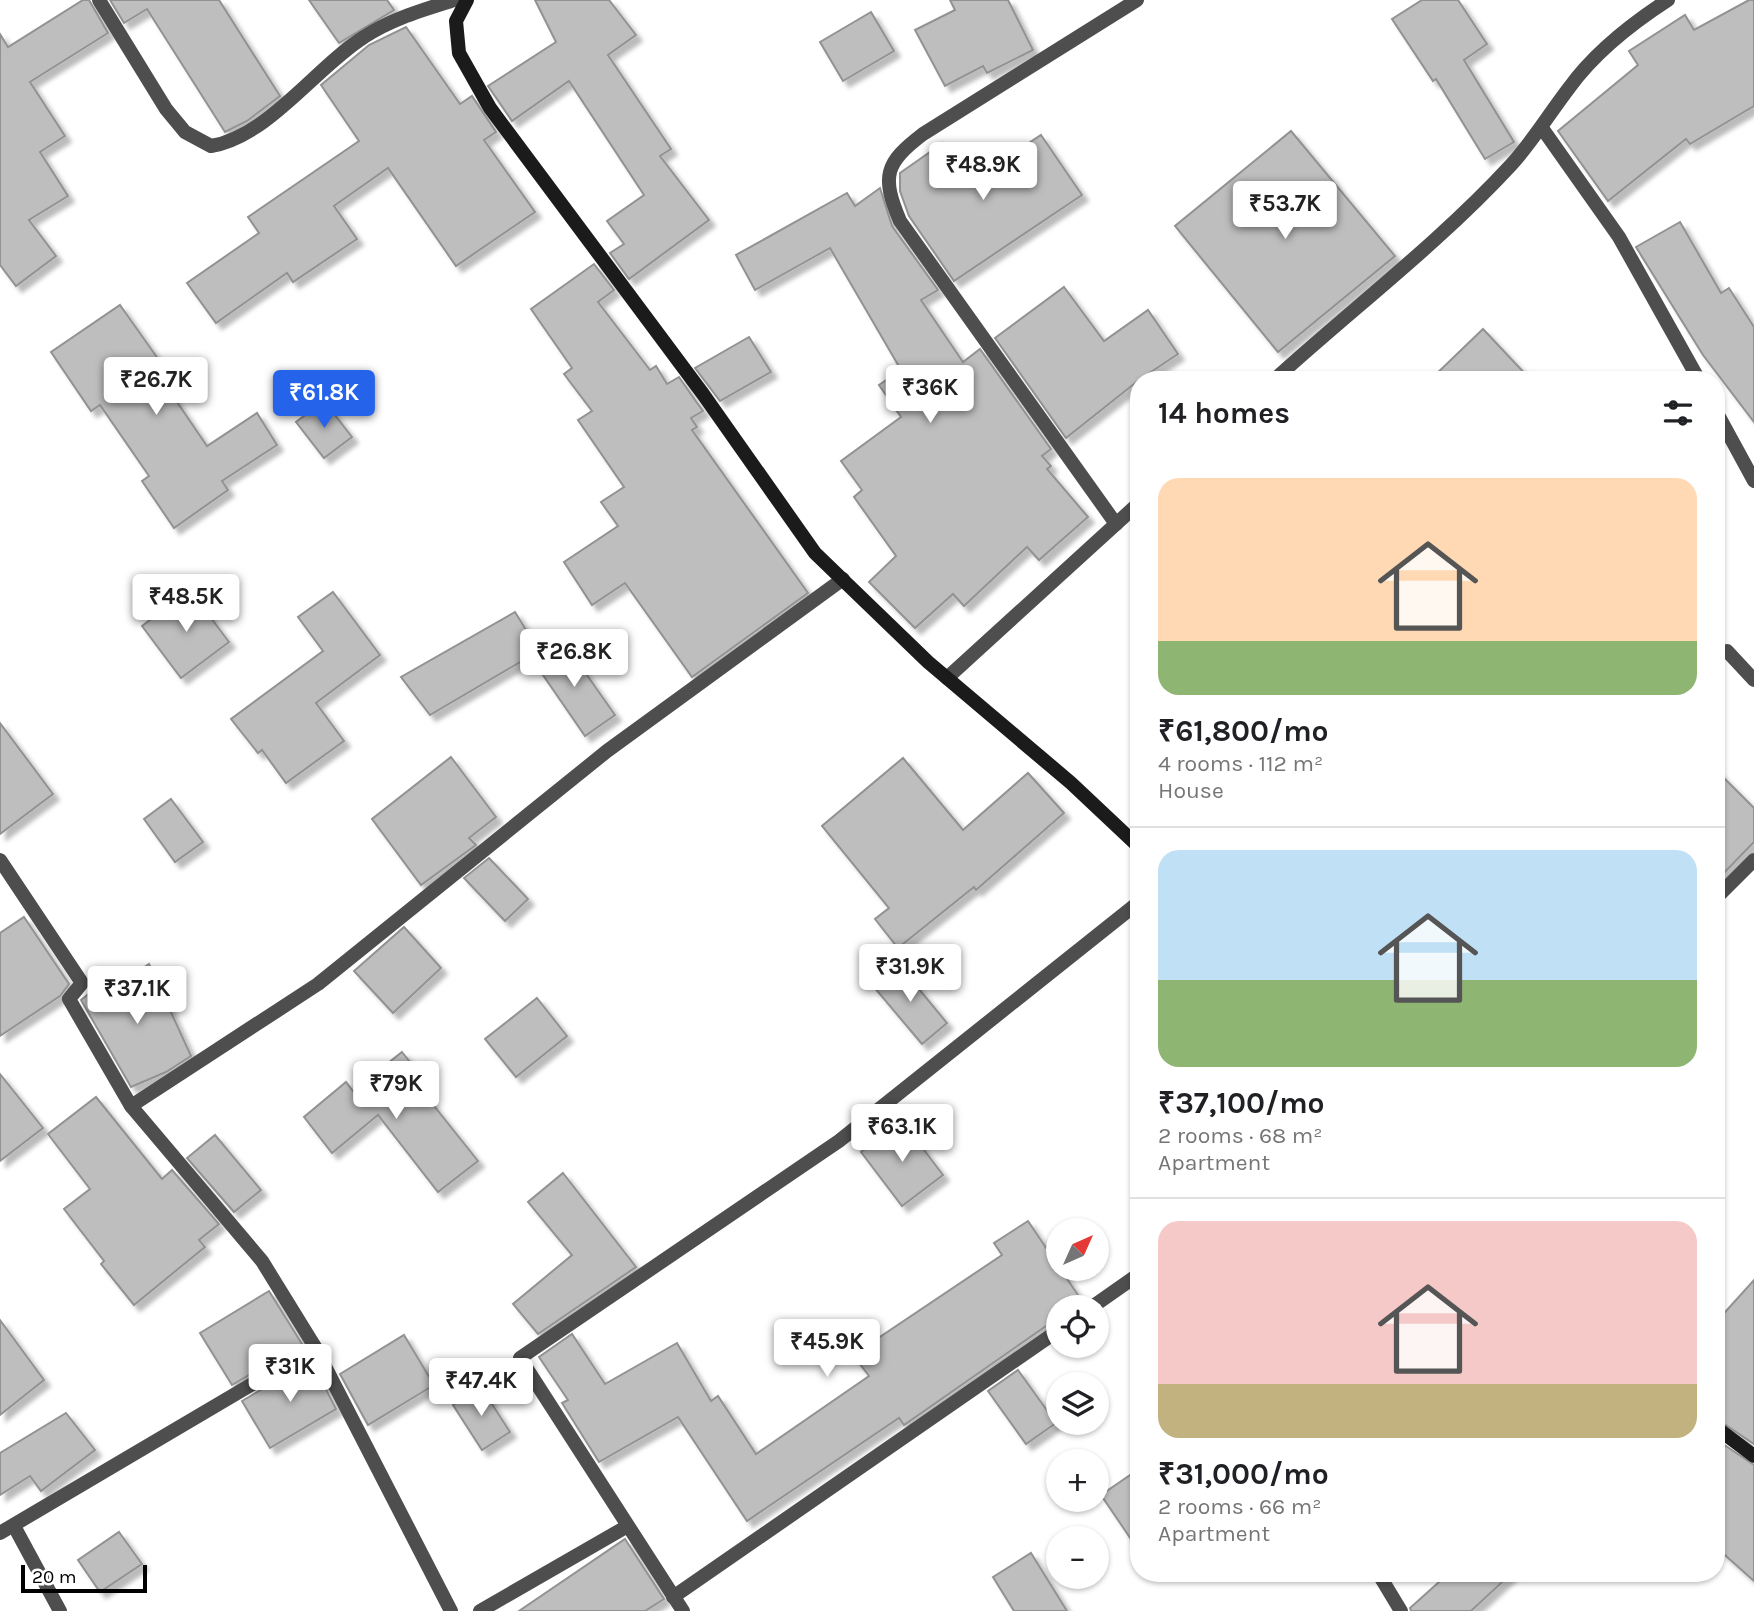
<!DOCTYPE html>
<meta charset="utf-8">
<style>
body{margin:0;font-family:Karla,sans-serif;background:#f6f6f6;color:#202124;height:100vh;display:flex;flex-direction:column;font-size:26px;white-space:nowrap}
*{box-sizing:border-box;margin:0}
p{font-size:23px;color:#757577}
.icon{flex:none;width:38px;height:38px;fill:none;stroke:currentColor;stroke-width:2;stroke-linecap:round;stroke-linejoin:round}
.map{position:relative;flex:1;overflow:hidden}
.drawer{position:absolute;left:1130px;top:371px;width:595px;height:1211px;display:flex;flex-direction:column;background:#fff;border-radius:28px;box-shadow:0 2px 5px #0004}
.drawer>*{flex:none}
.needle{width:46px;rotate:45deg}
.fabs{position:absolute;left:1046px;top:1218px;display:grid;gap:14px}
.fabs a{display:grid;place-items:center;width:63px;height:63px;border-radius:50%;background:#fff;box-shadow:0 2px 5px #0004;font-size:35px}
.scale{position:absolute;left:21px;bottom:18px;width:126px;box-sizing:border-box;padding-left:7px;border:4px solid #000;border-top:0;font-size:19px;line-height:24px;white-space:nowrap;color:#000;-webkit-text-stroke:5px #fff;paint-order:stroke}
.price{position:absolute;translate:-50% -60px;padding:0 16px;border-radius:7px;background:#fff;color:#222;font-size:23px;line-height:46px;filter:drop-shadow(0 2px 4px #0008)}
.price::after{content:'';position:absolute;left:50%;top:42px;width:21px;height:16px;margin-left:-10px;background:inherit;clip-path:polygon(0 0,100% 0,50% 100%)}
.price.active{background:#2563eb;color:#fff}
ul{padding:0;list-style:none}
li{display:grid;align-content:center;gap:14px;height:371px;padding:0 28px}
li+li{border-top:2px solid #e0e0e0}
li span{display:grid;place-items:center;height:217px;border-radius:21px;color:#555}
li>.icon{margin-inline-start:auto}
span .icon{width:126px;height:126px;fill:#fffc;stroke-width:1}
li b{font-size:30px}
h2{display:flex;justify-content:space-between;align-items:center;height:84px;padding:0 28px;font-size:30px}
.map>svg:first-child{display:block}
.building{fill:#bebebe;stroke:#929292;stroke-width:2;filter:url(#shadow)}
.lines{fill:none;stroke-linecap:round;stroke-linejoin:round}
.street{stroke:#4e4e4e;stroke-width:14}
.secondary{stroke:#1b1b1b;stroke-width:14}
</style>
<div class="map">
<svg width="1754" height="1611" viewBox="0 0 1754 1611">
<defs>
<filter id="shadow"><feDropShadow dx="6" dy="6" stdDeviation="2" flood-color="#0004"/></filter>
</defs>
<rect width="100%" height="100%" fill="#fff"/>
<g class="building">
<polygon points="83,0 89,0 108,33 30,82 65,136 40,152 68,196 29,220 56,256 16,286 0,265 0,34 8,47"/>
<polygon points="110,0 219,0 280,96 247,121 225,132 147,9 124,23"/>
<polygon points="309,0 387,0 394,10 339,43"/>
<polygon points="535,0 609,0 636,35 608,55 671,149 660,156 709,220 629,279 610,253 624,244 607,221 644,195 569,81 512,121 488,86 556,42"/>
<polygon points="950,0 1008,0 1033,50 987,73 983,66 945,86 915,30 955,10"/>
<polygon points="1422,0 1458,0 1487,44 1464,60 1514,142 1485,159 1436,79 1433,81 1392,19"/>
<polygon points="1749,0 1754,0 1754,106 1690,144 1686,139 1608,201 1558,131 1638,65 1629,51 1685,15 1694,30"/>
<polygon points="871,12 894,51 843,81 820,42"/>
<polygon points="406,27 460,104 472,96 496,132 484,140 535,212 456,266 388,168 334,206 357,239 293,282 287,273 216,323 187,283 259,233 248,217 359,141 321,85 369,45"/>
<polygon points="1291,131 1395,256 1278,352 1175,226"/>
<polygon points="1041,135 1082,195 954,281 909,216 900,191 900,173 943,143 970,182"/>
<polygon points="880,188 892,226 938,290 921,300 963,362 980,349 1051,449 1042,456 1051,466 1047,469 1088,517 1039,560 1027,547 964,606 953,594 915,628 869,582 896,556 854,497 862,490 841,461 901,417 879,385 901,370 830,248 755,290 736,255 847,193 855,206"/>
<polygon points="1680,222 1721,293 1729,288 1754,327 1754,422 1703,355 1636,247"/>
<polygon points="594,264 614,290 598,302 650,370 656,366 667,384 679,377 695,400 703,411 691,418 697,427 692,430 808,593 692,677 625,583 592,605 564,562 618,526 601,502 624,487 578,420 592,411 564,374 572,368 531,309"/>
<polygon points="1064,287 1104,341 1148,310 1178,354 1139,380 1066,438 995,338"/>
<polygon points="120,305 161,363 154,368 207,446 257,413 277,445 222,481 228,490 174,528 142,481 149,476 100,405 91,411 51,352"/>
<polygon points="1483,329 1531,380 1430,380"/>
<polygon points="749,337 771,372 720,401 695,368"/>
<polygon points="324,401 352,437 324,458 296,422"/>
<polygon points="190,590 229,642 181,678 142,626"/>
<polygon points="333,592 380,655 316,703 344,741 286,783 262,750 258,753 231,719 323,651 298,617"/>
<polygon points="515,612 539,651 430,715 401,677"/>
<polygon points="563,641 615,715 585,736 534,662"/>
<polygon points="0,723 53,794 0,834"/>
<polygon points="451,757 496,817 469,838 476,845 421,885 372,819"/>
<polygon points="903,758 963,830 1028,773 1064,813 976,890 974,887 898,948 875,919 889,908 822,826"/>
<polygon points="1717,771 1754,808 1754,842 1717,880"/>
<polygon points="171,799 203,842 175,862 144,819"/>
<polygon points="489,858 528,899 505,921 464,878"/>
<polygon points="24,917 69,984 60,996 0,1036 0,933"/>
<polygon points="404,927 441,968 393,1013 354,971"/>
<polygon points="149,964 191,1056 166,1072 131,1087 81,1000 107,979 113,988"/>
<polygon points="899,965 947,1023 922,1044 873,986"/>
<polygon points="537,998 567,1036 516,1077 485,1039"/>
<polygon points="402,1052 426,1082 419,1087 478,1161 438,1192 378,1115 332,1153 304,1117 346,1082 353,1091"/>
<polygon points="0,1074 43,1128 0,1161"/>
<polygon points="96,1097 162,1179 172,1170 219,1224 199,1240 205,1247 134,1305 101,1264 104,1261 64,1209 90,1189 48,1134"/>
<polygon points="902,1121 943,1175 902,1206 861,1152"/>
<polygon points="215,1135 261,1190 234,1212 187,1158"/>
<polygon points="563,1173 636,1267 538,1334 513,1304 572,1255 528,1202"/>
<polygon points="1028,1221 1082,1301 1073,1307 1059,1307 1059,1317 904,1425 899,1418 747,1521 678,1417 599,1462 562,1403 568,1400 539,1357 572,1334 605,1384 677,1343 711,1401 718,1396 756,1454 869,1376 853,1355 1002,1255 994,1243"/>
<polygon points="1754,1280 1754,1444 1717,1419 1717,1321"/>
<polygon points="269,1291 302,1344 232,1385 200,1333"/>
<polygon points="0,1320 44,1380 0,1415"/>
<polygon points="404,1335 434,1385 368,1425 340,1374"/>
<polygon points="311,1360 336,1409 270,1448 242,1401"/>
<polygon points="1018,1370 1056,1423 1026,1444 988,1391"/>
<polygon points="481,1387 510,1432 482,1450 453,1405"/>
<polygon points="66,1413 95,1450 41,1491 30,1476 0,1495 0,1453"/>
<polygon points="1717,1440 1754,1465 1754,1581 1717,1548"/>
<polygon points="1139,1469 1139,1551 1101,1495"/>
<polygon points="119,1532 142,1564 100,1592 78,1560"/>
<polygon points="625,1539 664,1599 645,1611 519,1611"/>
<polygon points="1031,1553 1067,1611 1014,1611 993,1577"/>
<polygon points="1449,1573 1512,1573 1471,1611 1411,1611 1410,1608"/>
</g>
<g class="lines">
<g class="street">
<path d="M99,0L166,109L185,132L211,146C269,136 315,68 364,37C391,19 423,10 454,0"/>
<polyline points="1542,128 1619,237 1699,380"/>
<path d="M1274,380C1353,308 1438,244 1511,165C1533,141 1549,114 1569,88C1595,52 1631,24 1668,0"/>
<polyline points="1717,413 1754,481"/>
<path d="M1116,524L900,221C881,176 885,163 923,134L1137,0"/>
<polyline points="1727,651 1754,680"/>
<polyline points="947,678 1139,503"/>
<polyline points="0,860 82,983 69,999 131,1106"/>
<polyline points="1717,897 1754,860"/>
<polyline points="1092,1307 1139,1274"/>
<polyline points="14,1526 60,1611"/>
<polyline points="0,1533 315,1347"/>
<polyline points="1378,1573 1401,1611"/>
<polyline points="673,1597 1059,1330"/>
<polyline points="451,1611 315,1347 262,1261 131,1106 318,984 607,751 843,579"/>
<polyline points="480,1611 626,1527"/>
<polyline points="683,1611 520,1358 839,1141 1139,902"/>
</g>
<g class="secondary">
<polyline points="467,0 456,21 459,53 490,108 703,394 815,553 928,662 1071,783 1139,847"/>
<polyline points="1717,1428 1754,1456"/>
</g>
</g>
</svg>
<div class="fabs">
<a><svg class="needle" viewBox="-14 -14 28 28"><path d="M0-13l5 13h-10z" fill="#e53935"/><path d="M0 13l5-13h-10z" fill="#757577"/></svg></a>
<a><svg class="icon" aria-label="locate" viewBox="0 0 24 24"><circle cx="12" cy="12" r="6"/><path d="M12 2v4M12 18v4M2 12h4M18 12h4"/></svg></a>
<a><svg class="icon" aria-label="layers" viewBox="0 0 24 24"><path d="M12 4l9 5-9 5-9-5zM3 14l9 5 9-5"/></svg></a>
<a>+</a>
<a>−</a>
</div>
<div class="scale">20 m</div>
<b class="price" style="left:983px;top:202px">₹48.9K</b>
<b class="price" style="left:1285px;top:241px">₹53.7K</b>
<b class="price" style="left:156px;top:417px">₹26.7K</b>
<b class="price" style="left:930px;top:425px">₹36K</b>
<b class="price active" style="left:324px;top:430px">₹61.8K</b>
<b class="price" style="left:186px;top:634px">₹48.5K</b>
<b class="price" style="left:574px;top:689px">₹26.8K</b>
<b class="price" style="left:910px;top:1004px">₹31.9K</b>
<b class="price" style="left:137px;top:1026px">₹37.1K</b>
<b class="price" style="left:396px;top:1121px">₹79K</b>
<b class="price" style="left:902px;top:1164px">₹63.1K</b>
<b class="price" style="left:827px;top:1379px">₹45.9K</b>
<b class="price" style="left:290px;top:1404px">₹31K</b>
<b class="price" style="left:481px;top:1418px">₹47.4K</b>
<section class="drawer">
<h2>14 homes<svg class="icon" aria-label="filters" viewBox="0 0 24 24"><path d="M4 7h16M4 17h16"/><circle cx="9" cy="7" r="2"/><circle cx="15" cy="17" r="2"/></svg></h2>
<ul>
<li><span style="background:linear-gradient(#ffd9b3 75%,#8fb573 0)"><svg class="icon" aria-label="home" viewBox="0 0 24 24"><path d="M3 11l9-7 9 7M6 9v11h12V9"/></svg></span><div><b>₹61,800/mo</b><p>4 rooms · 112 m²</p><p>House</p></div></li>
<li><span style="background:linear-gradient(#bfe0f5 60%,#8fb573 0)"><svg class="icon" aria-label="home" viewBox="0 0 24 24"><path d="M3 11l9-7 9 7M6 9v11h12V9"/></svg></span><div><b>₹37,100/mo</b><p>2 rooms · 68 m²</p><p>Apartment</p></div></li>
<li><span style="background:linear-gradient(#f6c9c9 75%,#c2b280 0)"><svg class="icon" aria-label="home" viewBox="0 0 24 24"><path d="M3 11l9-7 9 7M6 9v11h12V9"/></svg></span><div><b>₹31,000/mo</b><p>2 rooms · 66 m²</p><p>Apartment</p></div></li>
</ul>
</section>
</div>
